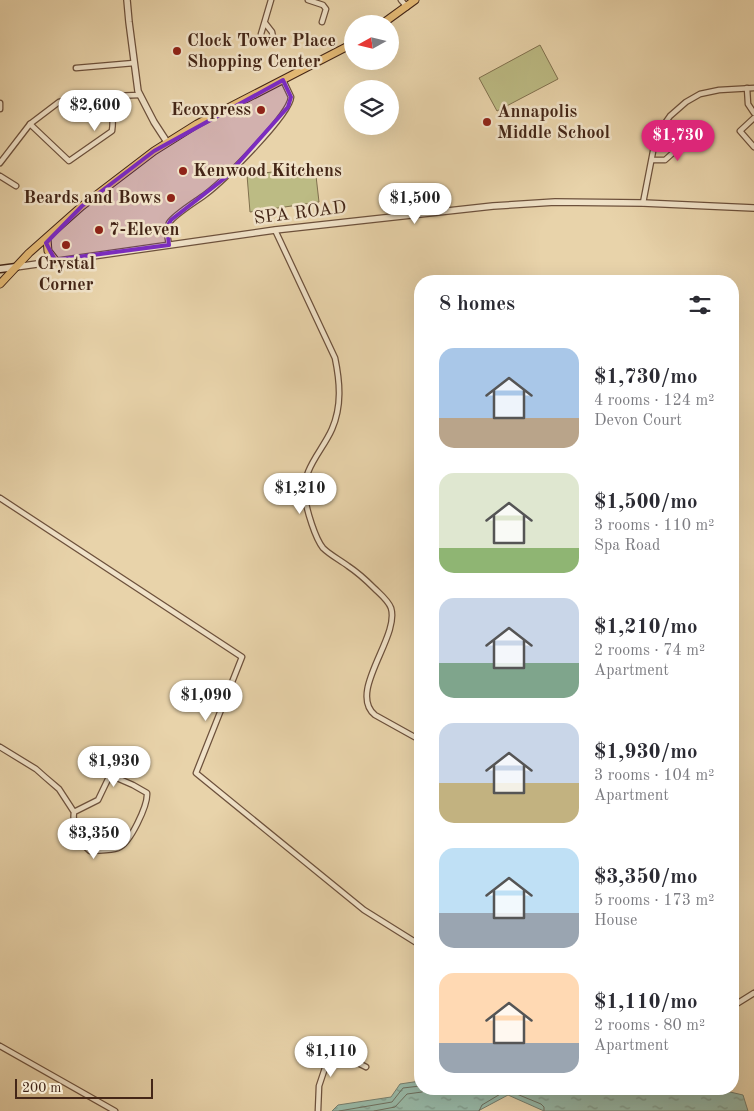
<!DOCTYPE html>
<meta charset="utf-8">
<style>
body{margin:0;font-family:"Old Standard TT",serif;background:#f7f7f7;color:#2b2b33;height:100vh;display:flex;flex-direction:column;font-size:19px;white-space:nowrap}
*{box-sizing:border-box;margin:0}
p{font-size:16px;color:#7c7c81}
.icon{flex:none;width:28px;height:28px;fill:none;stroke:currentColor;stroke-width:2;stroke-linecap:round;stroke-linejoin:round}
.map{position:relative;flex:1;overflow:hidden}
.drawer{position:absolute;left:414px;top:275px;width:325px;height:820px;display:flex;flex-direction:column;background:#fff;border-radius:20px;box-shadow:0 5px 20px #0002}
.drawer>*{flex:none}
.needle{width:32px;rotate:262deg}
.tools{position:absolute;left:344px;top:15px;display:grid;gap:10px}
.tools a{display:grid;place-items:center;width:55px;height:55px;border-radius:50%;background:#fff;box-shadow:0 5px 20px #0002;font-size:25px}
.scale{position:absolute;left:15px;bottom:12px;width:138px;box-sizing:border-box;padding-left:5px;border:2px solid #442617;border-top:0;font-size:14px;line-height:18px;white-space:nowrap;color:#442617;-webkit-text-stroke:4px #f0e2c8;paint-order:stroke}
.price{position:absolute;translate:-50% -42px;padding:0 11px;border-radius:18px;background:#fff;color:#222;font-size:16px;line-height:32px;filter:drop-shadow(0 1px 2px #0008)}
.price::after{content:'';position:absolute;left:50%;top:30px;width:15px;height:11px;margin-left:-8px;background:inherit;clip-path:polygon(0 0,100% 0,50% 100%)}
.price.selected{background:#db2777;color:#fff}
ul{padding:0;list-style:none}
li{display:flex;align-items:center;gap:15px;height:125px;padding:0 25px}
li span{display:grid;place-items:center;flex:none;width:140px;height:100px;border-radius:15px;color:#555}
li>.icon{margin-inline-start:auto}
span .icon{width:60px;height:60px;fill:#fffc;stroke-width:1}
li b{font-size:21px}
h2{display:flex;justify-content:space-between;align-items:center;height:60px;padding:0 25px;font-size:21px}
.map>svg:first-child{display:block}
.grass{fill:#bcbb84;stroke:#80704e}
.water{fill:url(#water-ripples);stroke:#767e6d}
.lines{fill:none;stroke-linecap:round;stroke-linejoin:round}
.shore{stroke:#6e6f5e;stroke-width:1}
.minor-casing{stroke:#6d513c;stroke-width:7}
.tertiary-casing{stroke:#6d513c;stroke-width:8}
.secondary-casing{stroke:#442617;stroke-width:9}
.primary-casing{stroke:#442617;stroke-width:9}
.minor{stroke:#f0e2c8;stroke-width:4.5}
.tertiary{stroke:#f0e2c8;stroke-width:5.5}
.secondary{stroke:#f0e2c8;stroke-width:6}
.primary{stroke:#e4ba75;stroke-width:7}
.marked{fill:#7b2cbf;fill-opacity:0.2;stroke:#7b2cbf;stroke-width:4;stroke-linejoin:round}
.poi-dot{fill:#8f2418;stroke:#f0e2c8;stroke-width:2}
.labels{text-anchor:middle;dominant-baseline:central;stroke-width:5;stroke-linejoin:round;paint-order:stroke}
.poi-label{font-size:18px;font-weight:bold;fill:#442617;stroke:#f0e2c8;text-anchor:start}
.street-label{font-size:18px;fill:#442617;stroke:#f0e2c8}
</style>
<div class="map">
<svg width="754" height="1111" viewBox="0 0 754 1111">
<defs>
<pattern id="water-ripples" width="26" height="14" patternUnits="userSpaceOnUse" patternTransform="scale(1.25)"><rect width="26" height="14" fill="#98b8a6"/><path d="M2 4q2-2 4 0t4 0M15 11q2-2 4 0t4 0" fill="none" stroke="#7e9586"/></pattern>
</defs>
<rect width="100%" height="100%" fill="#e8d3aa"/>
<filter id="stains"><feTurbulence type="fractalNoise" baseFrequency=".004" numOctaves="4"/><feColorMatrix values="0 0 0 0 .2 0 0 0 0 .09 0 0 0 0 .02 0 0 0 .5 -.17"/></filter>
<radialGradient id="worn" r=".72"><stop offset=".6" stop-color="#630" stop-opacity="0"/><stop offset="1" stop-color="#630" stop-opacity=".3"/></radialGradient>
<g class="grass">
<polygon points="540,45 558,79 497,111 479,78"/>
<polygon points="315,167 319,202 250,212 247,175"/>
</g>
<polygon class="water" points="420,1081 420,1089 717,1089 743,1095 748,1111 544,1111 508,1095 478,1111 332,1111 338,1105 391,1097 400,1084"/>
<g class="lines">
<g class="shore">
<polyline points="339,1111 392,1102 403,1088 420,1086"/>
<polyline points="374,1111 395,1107 407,1094 422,1092 427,1089"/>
<polyline points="479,1111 482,1105 507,1090 541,1104 544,1107 544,1111"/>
</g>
<defs>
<g id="minor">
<polyline points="308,0 323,5 326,9 322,22"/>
<polyline points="401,0 407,7"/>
<polyline points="265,23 272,32 273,37 269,41 262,39 261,34 271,0"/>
<polyline points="76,68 134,63"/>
<polyline points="747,88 748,104 754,113"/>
<polyline points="0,103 0,109"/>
<polyline points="754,118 740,131 754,147"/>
<path d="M30,124L69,161L112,131C114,117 112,109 104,96"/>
<polyline points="652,160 665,160 693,135"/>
<polyline points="0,163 30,124 59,102 81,97 140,95"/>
<polyline points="0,176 16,186"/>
<polyline points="643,203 656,136 670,116 686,102 700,94 719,90 754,88"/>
<path d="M275,230L335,358C340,382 342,406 332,429C322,452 301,469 305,498C307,511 315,538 323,548C330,555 340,560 348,566C357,572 366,580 374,588C380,594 388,600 391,608C400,637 347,692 375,715L420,740"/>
<path d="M169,245C168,238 165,229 169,223C175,214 197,201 206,194C223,181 290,115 291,97L283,80"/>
<polyline points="0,498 242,657 196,773 364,910 420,945"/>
<path d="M0,747L36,769L45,777L59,789L74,812C72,826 79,842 90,851C99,850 110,851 118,848C130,844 148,805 147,793L133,785L110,775L98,800L74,812"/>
<polyline points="732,1001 738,1003 754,993"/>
<polyline points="0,1046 115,1111"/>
<polyline points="318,1111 319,1086 326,1065 332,1060 348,1058 366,1067"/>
</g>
<g id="tertiary">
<polyline points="127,0 129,22 138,91 154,122 167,142"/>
<polyline points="16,267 275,230 493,206 555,202 643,203 754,208"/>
</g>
<polyline id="secondary" points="0,269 16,267"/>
<g id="primary">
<polyline points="382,24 415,0"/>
<polyline points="47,239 48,251 55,260"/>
<polyline points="0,284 29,253 82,206 154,151 197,124 352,44"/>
</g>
</defs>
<use href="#minor" class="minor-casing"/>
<use href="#tertiary" class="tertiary-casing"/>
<use href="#secondary" class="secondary-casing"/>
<use href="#primary" class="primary-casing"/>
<use href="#minor" class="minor"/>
<use href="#tertiary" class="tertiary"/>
<use href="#secondary" class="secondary"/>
<use href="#primary" class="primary"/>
</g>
<path class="marked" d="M283,80L291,97L288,107L225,178L171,220L167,227L169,245L55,260L46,243L82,206L154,151Z"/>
<g class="poi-dot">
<circle cx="177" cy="51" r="5"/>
<circle cx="261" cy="110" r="5"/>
<circle cx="487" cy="122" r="5"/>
<circle cx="183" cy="171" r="5"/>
<circle cx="171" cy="198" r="5"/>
<circle cx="99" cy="230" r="5"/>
<circle cx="66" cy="245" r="5"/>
</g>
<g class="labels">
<g class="poi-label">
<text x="187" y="41">Clock Tower Place<tspan x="187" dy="21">Shopping Center</tspan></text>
<text x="251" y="110" text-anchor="end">Ecoxpress</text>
<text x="497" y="112">Annapolis<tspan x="497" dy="21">Middle School</tspan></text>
<text x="193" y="171">Kenwood Kitchens</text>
<text x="161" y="198" text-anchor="end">Beards and Bows</text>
<text x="109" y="230">7-Eleven</text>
<text x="66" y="264" text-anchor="middle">Crystal<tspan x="66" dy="21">Corner</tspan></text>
</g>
<g class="street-label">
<text transform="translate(300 213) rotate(-7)">SPA ROAD</text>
</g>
</g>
<rect width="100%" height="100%" filter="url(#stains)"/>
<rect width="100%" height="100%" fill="url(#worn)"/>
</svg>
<div class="tools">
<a><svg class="needle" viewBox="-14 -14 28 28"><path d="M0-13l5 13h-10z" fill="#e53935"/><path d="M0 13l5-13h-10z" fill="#7c7c81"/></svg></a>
<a><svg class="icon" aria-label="layers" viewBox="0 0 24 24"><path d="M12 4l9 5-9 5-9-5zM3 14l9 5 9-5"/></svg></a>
</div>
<div class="scale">200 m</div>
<b class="price" style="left:95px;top:132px">$2,600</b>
<b class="price selected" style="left:678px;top:162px">$1,730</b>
<b class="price" style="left:415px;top:225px">$1,500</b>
<b class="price" style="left:300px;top:515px">$1,210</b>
<b class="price" style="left:206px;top:722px">$1,090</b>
<b class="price" style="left:114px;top:788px">$1,930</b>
<b class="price" style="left:94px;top:860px">$3,350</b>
<b class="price" style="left:331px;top:1078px">$1,110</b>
<section class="drawer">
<h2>8 homes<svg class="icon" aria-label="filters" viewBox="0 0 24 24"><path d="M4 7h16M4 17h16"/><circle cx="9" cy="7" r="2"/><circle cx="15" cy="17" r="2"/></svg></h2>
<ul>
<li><span style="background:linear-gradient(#a9c7e8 70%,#b9a48a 0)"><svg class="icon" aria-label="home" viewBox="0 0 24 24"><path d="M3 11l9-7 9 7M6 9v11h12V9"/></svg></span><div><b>$1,730/mo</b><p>4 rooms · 124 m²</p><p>Devon Court</p></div></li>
<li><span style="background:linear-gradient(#dfe7d0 75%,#8fb573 0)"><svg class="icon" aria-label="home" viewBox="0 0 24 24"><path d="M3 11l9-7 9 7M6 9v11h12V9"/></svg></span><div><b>$1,500/mo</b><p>3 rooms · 110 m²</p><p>Spa Road</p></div></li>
<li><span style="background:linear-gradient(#c9d6e8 65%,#7fa58c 0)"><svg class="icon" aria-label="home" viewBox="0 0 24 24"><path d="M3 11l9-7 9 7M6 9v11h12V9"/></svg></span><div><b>$1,210/mo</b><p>2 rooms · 74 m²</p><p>Apartment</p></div></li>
<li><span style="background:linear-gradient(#c9d6e8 60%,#c2b280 0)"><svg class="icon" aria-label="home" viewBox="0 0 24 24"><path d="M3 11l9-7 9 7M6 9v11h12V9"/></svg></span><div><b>$1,930/mo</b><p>3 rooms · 104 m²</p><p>Apartment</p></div></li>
<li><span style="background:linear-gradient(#bfe0f5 65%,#9aa5b1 0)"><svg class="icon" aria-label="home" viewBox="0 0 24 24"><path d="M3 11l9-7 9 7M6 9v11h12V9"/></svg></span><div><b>$3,350/mo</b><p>5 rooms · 173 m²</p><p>House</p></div></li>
<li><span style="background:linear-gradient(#ffd9b3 70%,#9aa5b1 0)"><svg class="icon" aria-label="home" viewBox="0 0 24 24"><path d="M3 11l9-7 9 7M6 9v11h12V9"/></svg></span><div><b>$1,110/mo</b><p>2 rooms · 80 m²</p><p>Apartment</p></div></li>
</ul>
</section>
</div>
